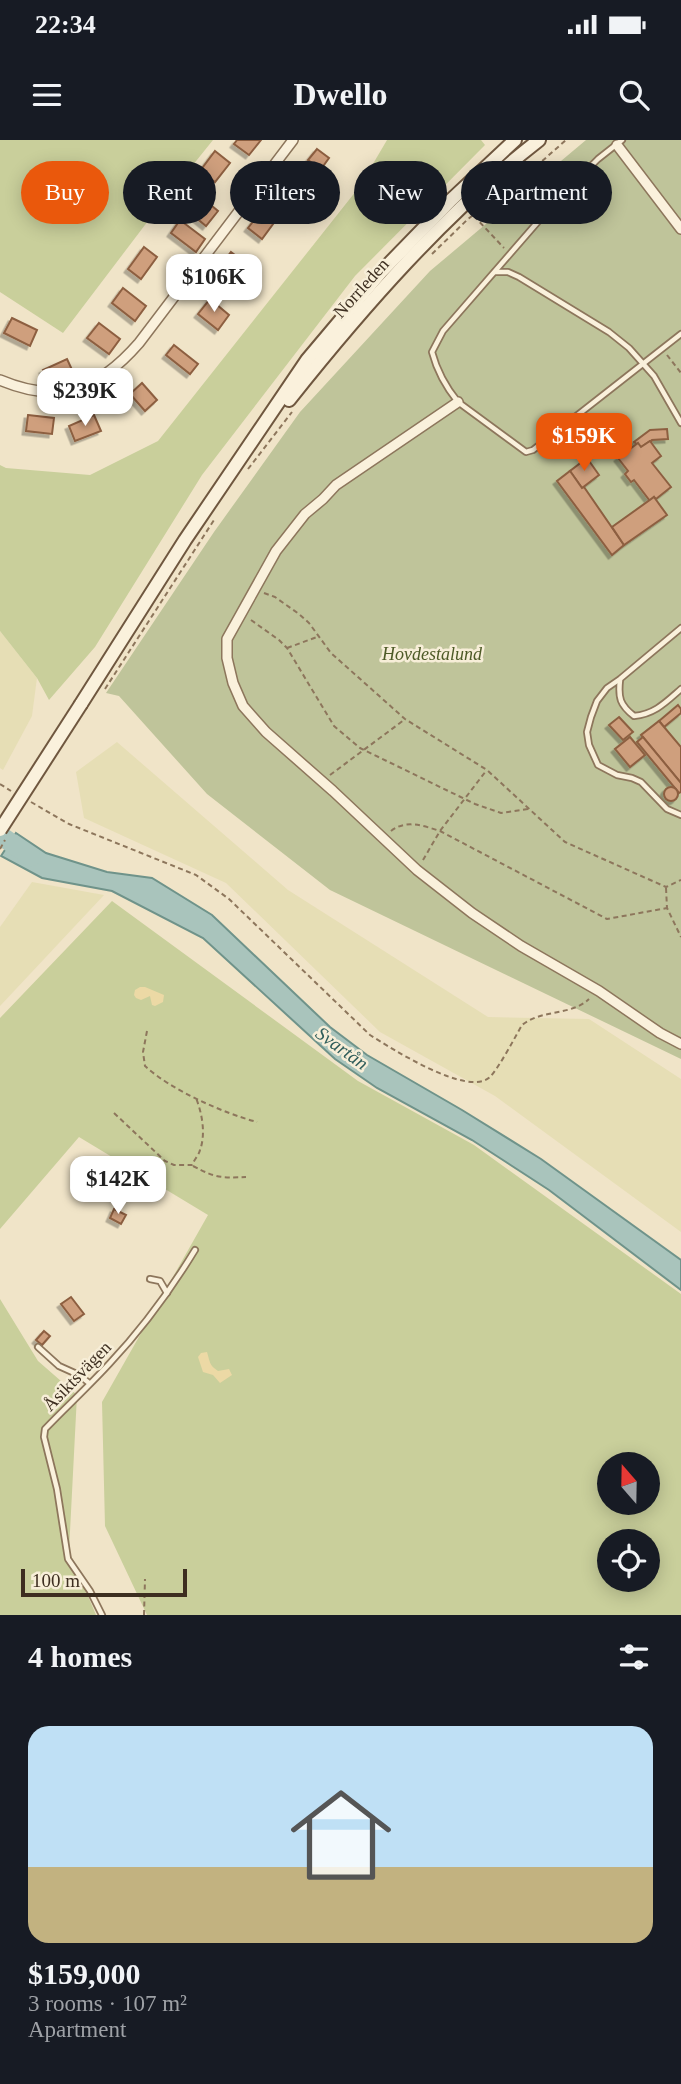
<!DOCTYPE html>
<meta charset="utf-8">
<style>
body{margin:0;font-family:"Times New Roman",serif;background:#20242c;color:#f1f3f6;height:100vh;display:flex;flex-direction:column;font-size:26px;white-space:nowrap}
*{box-sizing:border-box;margin:0}
p{font-size:23px;color:#9ea1a6}
.icon{flex:none;width:38px;height:38px;fill:none;stroke:currentColor;stroke-width:2;stroke-linecap:round;stroke-linejoin:round}
.map{position:relative;height:1475px;overflow:hidden}
.sheet{display:flex;flex-direction:column;background:#171b24;flex:1}
.sheet>*{flex:none}
.guide{position:absolute;left:21px;top:21px;width:640px;height:63px;display:flex;gap:14px}
.needle{width:46px;rotate:340deg}
.tools{position:absolute;left:597px;top:1312px;display:grid;gap:14px}
.tools a{display:grid;place-items:center;width:63px;height:63px;border-radius:50%;background:#171b24;box-shadow:0 4px 18px #0003;font-size:35px}
.scale{position:absolute;left:21px;bottom:18px;width:166px;box-sizing:border-box;padding-left:7px;border:4px solid #3d2e20;border-top:0;font-size:19px;line-height:24px;white-space:nowrap;color:#3d2e20;-webkit-text-stroke:5px #f7eed8;paint-order:stroke}
.price{position:absolute;translate:-50% -60px;padding:0 16px;border-radius:14px;background:#fff;color:#222;font-size:23px;line-height:46px;filter:drop-shadow(0 2px 4px #0008)}
.price::after{content:'';position:absolute;left:50%;top:42px;width:21px;height:16px;margin-left:-10px;background:inherit;clip-path:polygon(0 0,100% 0,50% 100%)}
.price.current{background:#ea580c;color:#fff}
ul{padding:0;list-style:none}
li{display:grid;align-content:center;gap:14px;height:371px;padding:0 28px}
li span{display:grid;place-items:center;height:217px;border-radius:21px;color:#555}
li>.icon{margin-inline-start:auto}
span .icon{width:126px;height:126px;fill:#fffc;stroke-width:1}
li b{font-size:30px}
h2{display:flex;justify-content:space-between;align-items:center;height:84px;padding:0 28px;font-size:30px}
.pill{padding:0 24px;border-radius:32px;background:#171b24;box-shadow:0 4px 18px #0003;font-size:24px;line-height:63px}
.pill.current{background:#ea580c;color:#fff}
.status{display:flex;justify-content:space-between;align-items:center;height:49px;padding:0 35px;background:#171b24;direction:ltr}
.status svg{height:19px;fill:currentColor}
header{display:flex;justify-content:space-between;align-items:center;height:91px;padding:0 28px;background:#171b24;font-size:32px;font-weight:800}
.map>svg:first-child{display:block}
.farmland{fill:#e6deb5}
.green{fill:#c9cf9b;fill-rule:evenodd}
.sand{fill:#ecd9a5}
.cemetery{fill:#bfc49a}
.water{fill:#a9c4bc;stroke:#6f938a;stroke-width:2}
.lines{fill:none;stroke-linecap:round;stroke-linejoin:round}
.river{stroke:#a9c4bc;stroke-width:19}
.building{fill:#cf9f7d;stroke:#8d5f41;stroke-width:2;filter:url(#shadow)}
.lane-casing{stroke:#8d765c;stroke-width:8}
.street-casing{stroke:#8d765c;stroke-width:12}
.secondary-casing{stroke:#6f573f;stroke-width:16}
.path{stroke:#8d765c;stroke-width:2;stroke-dasharray:5 3.5;stroke-linecap:butt}
.lane{stroke:#faf1dc;stroke-width:4.5}
.street{stroke:#faf1dc;stroke-width:9}
.secondary{stroke:#faf1dc;stroke-width:12}
.secondary-bridge-casing{stroke:#6f573f;stroke-width:16;stroke-linecap:butt}
.secondary-bridge{stroke:#faf1dc;stroke-width:12}
.labels{text-anchor:middle;dominant-baseline:central;stroke-width:5;stroke-linejoin:round;paint-order:stroke}
.street-label{font-size:18px;fill:#3d2e20;stroke:#f7eed8}
.park-label{font-size:18px;font-style:italic;fill:#4d5a26;stroke:#f7eed8}
.water-label{font-size:19px;font-style:italic;fill:#2f5d5a;stroke:#f7eed8}
</style>
<div class="status"><b>22:34</b><svg viewBox="0 0 49 12"><path d="M0 12V9h3v3zM5 12V6h3v6zM10 12V3h3v9zM15 12V0h3v12zM26 1h20v11H26zM47 4h2v5h-2z"/></svg></div>
<header><svg class="icon" aria-label="menu" viewBox="0 0 24 24"><path d="M4 6h16M4 12h16M4 18h16"/></svg>Dwello<svg class="icon" aria-label="search" viewBox="0 0 24 24"><circle cx="10" cy="10" r="6"/><path d="M15 15l6 6"/></svg></header>
<div class="map">
<svg width="681" height="1475" viewBox="0 0 681 1475">
<defs>
<filter id="shadow"><feDropShadow dx="-3.5" dy="3.5" stdDeviation="0" flood-color="#0004"/></filter>
</defs>
<rect width="100%" height="100%" fill="#f0e4c8"/>
<g class="farmland">
<polygon points="0,491 37,538 32,576 3,630 0,628"/>
<polygon points="117,602 288,750 488,877 589,879 681,939 681,1092 495,956 380,892 226,743 84,678 76,632"/>
<polygon points="32,742 104,755 0,866 0,787"/>
</g>
<g class="green">
<polygon points="0,0 213,0 151,77 63,193 0,152"/>
<polygon points="387,0 481,0 485,5 355,136 202,335 95,507 49,560 37,538 0,491 0,325 6,328 90,335 158,301 360,46"/>
<path d="M112,761L358,941L474,1005L681,1154V1475H147L105,1386L102,1262L208,1075L79,997L0,1089V878ZM609,1325H648V1363H609ZM609,1402H648V1440H609Z"/>
<polygon points="0,1159 38,1221 77,1255 69,1411 96,1475 0,1475"/>
</g>
<g class="sand">
<polygon points="145,847 164,855 163,862 155,866 152,865 150,856 141,860 136,858 134,855 135,850 140,847"/>
<path d="M207,1212C210,1222 209,1225 218,1231L229,1229L232,1235L220,1243L213,1235L203,1232L198,1217L201,1213Z"/>
</g>
<polygon class="cemetery" points="586,0 681,0 681,919 330,750 207,654 119,556 106,553 214,392 300,272 430,131"/>
<polygon class="water" points="16,693 46,713 107,732 152,738 212,775 330,887 367,915 462,970 541,1019 681,1120 681,1150 549,1050 472,1000 377,948 335,919 203,798 112,751 42,738 1,716"/>
<g class="lines">
<polyline class="river" points="0,695 31,717"/>
</g>
<g class="building">
<polygon points="237,0 261,0 249,15 234,4"/>
<polygon points="317,9 329,18 321,29 308,20"/>
<polygon points="215,11 230,23 215,42 200,31"/>
<polygon points="289,37 304,49 290,67 275,55"/>
<polygon points="201,57 218,71 206,86 189,72"/>
<polygon points="262,70 276,80 262,99 248,88"/>
<polygon points="180,80 205,99 196,112 171,93"/>
<polygon points="144,107 157,117 141,139 128,129"/>
<polygon points="231,112 244,122 231,139 218,129"/>
<polygon points="123,148 146,166 135,181 112,163"/>
<polygon points="210,159 229,175 218,190 198,174"/>
<polygon points="12,178 37,190 30,206 4,193"/>
<polygon points="99,183 120,199 109,214 87,198"/>
<polygon points="174,205 198,224 190,234 166,215"/>
<polygon points="67,219 74,234 50,245 43,230"/>
<polygon points="142,243 157,260 145,271 130,254"/>
<polygon points="28,275 54,278 52,294 26,291"/>
<polygon points="94,275 101,291 75,301 69,286"/>
<polygon points="667,289 668,299 652,300 651,302 650,301 641,307 634,302 650,290"/>
<polygon points="650,301 661,316 652,323 671,347 656,359 654,357 650,361 634,340 631,342 625,334 628,331 618,318 638,303 641,307"/>
<polygon points="587,318 599,335 582,348 570,331"/>
<polygon points="570,331 582,348 584,347 624,405 612,415 557,341"/>
<polygon points="654,357 667,375 624,405 612,387"/>
<polygon points="678,565 681,569 681,573 664,587 659,581"/>
<polygon points="619,577 633,592 623,600 609,585"/>
<polygon points="659,581 681,607 681,643 641,595"/>
<polygon points="630,597 645,615 630,627 615,609"/>
<polygon points="643,597 681,643 681,652 679,653 637,602"/>
<circle cx="671" cy="654" r="7"/>
<polygon points="114,1069 126,1075 121,1084 110,1078"/>
<polygon points="71,1157 84,1174 74,1181 61,1164"/>
<polygon points="44,1191 50,1196 42,1205 36,1200"/>
</g>
<g class="lines">
<defs>
<g id="lane">
<path d="M622,0L598,19L556,61L443,191L432,212C437,231 445,246 458,262L526,312L533,310L681,194"/>
<polyline points="495,132 508,132 519,137 609,192 629,208 654,236 681,283"/>
<polyline points="681,488 620,539 607,548 597,561 591,577 587,592 589,605 598,625 617,635 632,638 641,642 667,669 681,675"/>
<path d="M620,540C618,558 620,565 634,576C655,574 666,562 681,549"/>
<polyline points="150,1139 160,1141 167,1153"/>
<polyline points="38,1207 59,1226 79,1235 89,1243"/>
<path d="M102,1475L90,1451L68,1419L57,1349L44,1297L45,1289C66,1267 89,1246 110,1223C142,1189 170,1151 195,1110"/>
</g>
<g id="street">
<polyline points="617,5 681,89"/>
<path d="M0,240C59,265 98,250 139,203L293,0"/>
<polyline points="458,262 336,345 323,359 305,374 276,411 227,499 227,518 233,543 243,566 266,592 333,651 417,730 472,773 521,806 599,851 660,893 681,904"/>
</g>
<g id="secondary">
<path d="M289,260C363,167 445,73 539,0"/>
<polyline points="81,564 185,400 307,220 382,131 451,60 515,0"/>
</g>
</defs>
<use href="#lane" class="lane-casing"/>
<use href="#street" class="street-casing"/>
<use href="#secondary" class="secondary-casing"/>
<g class="path">
<polyline points="474,76 504,108"/>
<polyline points="432,114 468,79 524,37 566,0"/>
<polyline points="667,215 681,233"/>
<polyline points="248,329 292,272"/>
<polyline points="264,453 275,457 299,474 309,483 331,513 405,579 487,630 565,702 666,747 681,740"/>
<polyline points="251,480 279,500 287,508 334,586 360,608 475,664 501,673 528,669"/>
<polyline points="287,508 317,497"/>
<polyline points="105,549 214,380"/>
<polyline points="330,635 404,580"/>
<polyline points="0,644 11,651"/>
<path d="M31,662L69,684L196,735L229,759L370,895C391,908 468,958 490,937C500,926 514,899 522,885C542,869 571,876 589,859"/>
<path d="M391,691C406,679 424,686 440,691L607,779L667,768"/>
<polyline points="0,709 5,700"/>
<polyline points="423,720 440,691 486,631"/>
<polyline points="666,748 667,768 681,797"/>
<path d="M147,891L143,912L145,926C171,950 223,973 257,982"/>
<path d="M114,973L165,1021L174,1025H192C194,1020 199,1015 200,1010C206,994 202,973 196,958"/>
<path d="M193,1026C216,1038 220,1038 246,1037"/>
<polyline points="144,1475 145,1439"/>
</g>
<use href="#lane" class="lane"/>
<use href="#street" class="street"/>
<use href="#secondary" class="secondary"/>
<defs>
<polyline id="secondary-bridge" points="0,690 81,564"/>
</defs>
<use href="#secondary-bridge" class="secondary-bridge-casing"/>
<use href="#secondary-bridge" class="secondary-bridge"/>
</g>
<g class="labels">
<g class="street-label">
<text transform="translate(361 148) rotate(-48)">Norrleden</text>
<text transform="translate(77 1236) rotate(-46)">Åsiktsvägen</text>
</g>
<g class="park-label">
<text x="432" y="514">Hovdestalund</text>
</g>
<g class="water-label">
<text transform="translate(342 908) rotate(36)">Svartån</text>
</g>
</g>
</svg>
<div class="tools">
<a><svg class="needle" viewBox="-14 -14 28 28"><path d="M0-13l5 13h-10z" fill="#e53935"/><path d="M0 13l5-13h-10z" fill="#9ea1a6"/></svg></a>
<a><svg class="icon" aria-label="locate" viewBox="0 0 24 24"><circle cx="12" cy="12" r="6"/><path d="M12 2v4M12 18v4M2 12h4M18 12h4"/></svg></a>
</div>
<div class="scale">100 m</div>
<b class="price" style="left:214px;top:174px">$106K</b>
<b class="price" style="left:85px;top:288px">$239K</b>
<b class="price current" style="left:584px;top:333px">$159K</b>
<b class="price" style="left:118px;top:1076px">$142K</b>
<div class="guide">
<a class="pill current">Buy</a>
<a class="pill">Rent</a>
<a class="pill">Filters</a>
<a class="pill">New</a>
<a class="pill">Apartment</a>
</div>
</div>
<section class="sheet">
<h2>4 homes<svg class="icon" aria-label="filters" viewBox="0 0 24 24"><path d="M4 7h16M4 17h16"/><circle cx="9" cy="7" r="2"/><circle cx="15" cy="17" r="2"/></svg></h2>
<ul>
<li><span style="background:linear-gradient(#bfe0f5 65%,#c2b280 0)"><svg class="icon" aria-label="home" viewBox="0 0 24 24"><path d="M3 11l9-7 9 7M6 9v11h12V9"/></svg></span><div><b>$159,000</b><p>3 rooms · 107 m²</p><p>Apartment</p></div></li>
</ul>
</section>
